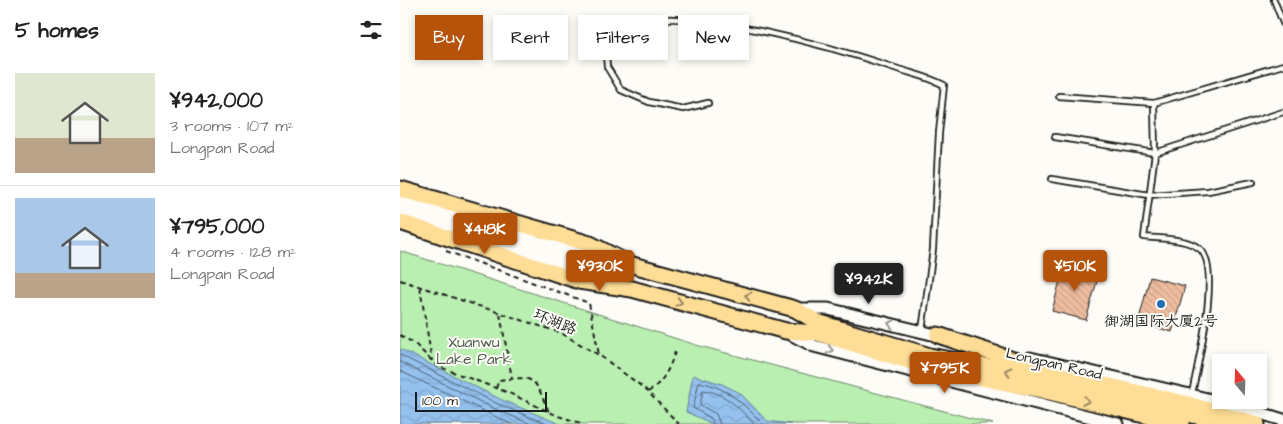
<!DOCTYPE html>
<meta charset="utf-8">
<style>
body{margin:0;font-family:"Architects Daughter","LXGW WenKai TC",sans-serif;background:#f2f2f2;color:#222;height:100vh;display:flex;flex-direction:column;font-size:19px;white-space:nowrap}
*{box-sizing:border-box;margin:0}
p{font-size:16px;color:#767676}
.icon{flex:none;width:28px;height:28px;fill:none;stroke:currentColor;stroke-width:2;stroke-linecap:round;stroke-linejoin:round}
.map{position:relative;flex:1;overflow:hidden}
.sheet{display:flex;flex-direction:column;background:#fff;width:400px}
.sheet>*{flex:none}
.top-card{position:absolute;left:15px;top:15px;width:475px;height:45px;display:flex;gap:10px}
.needle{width:32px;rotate:341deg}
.controls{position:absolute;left:812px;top:354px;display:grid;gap:10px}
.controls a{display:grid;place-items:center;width:55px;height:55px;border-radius:0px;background:#fff;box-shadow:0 2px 8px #0003;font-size:25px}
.scale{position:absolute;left:15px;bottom:12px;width:132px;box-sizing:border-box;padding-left:5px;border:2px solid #1c1c1c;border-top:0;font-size:14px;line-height:18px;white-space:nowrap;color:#1c1c1c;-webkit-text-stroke:4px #fdfcf7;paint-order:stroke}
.price{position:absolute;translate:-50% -42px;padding:0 11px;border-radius:5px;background:#b45309;color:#fff;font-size:16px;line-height:32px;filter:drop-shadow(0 1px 2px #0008)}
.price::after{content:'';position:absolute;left:50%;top:30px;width:15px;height:11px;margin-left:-8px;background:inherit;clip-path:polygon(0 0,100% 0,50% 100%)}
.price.active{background:#222;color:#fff}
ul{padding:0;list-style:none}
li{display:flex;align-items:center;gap:15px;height:125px;padding:0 15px}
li+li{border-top:1px solid #e0e0e0}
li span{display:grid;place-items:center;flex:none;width:140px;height:100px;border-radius:0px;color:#555}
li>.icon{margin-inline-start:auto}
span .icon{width:60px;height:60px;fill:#fffc;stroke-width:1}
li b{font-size:21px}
h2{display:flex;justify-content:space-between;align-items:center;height:60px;padding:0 15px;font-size:21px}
.tag{padding:0 18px;border-radius:0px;background:#fff;box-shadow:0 2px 8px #0003;font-size:18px;line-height:45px}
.tag.active{background:#b45309;color:#fff}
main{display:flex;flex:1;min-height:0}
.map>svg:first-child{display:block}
.green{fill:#b9efb1;stroke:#6a8666}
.water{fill:url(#water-waves);stroke:#647f9a}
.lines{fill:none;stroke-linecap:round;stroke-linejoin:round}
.shore{stroke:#4c5e70;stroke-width:1}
.building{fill:url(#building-back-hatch);stroke:#1c1c1c}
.service-casing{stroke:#1c1c1c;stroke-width:8}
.tertiary-casing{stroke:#1c1c1c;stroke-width:15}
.secondary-casing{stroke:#1c1c1c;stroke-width:18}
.primary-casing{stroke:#1c1c1c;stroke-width:19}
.trunk-casing{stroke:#1c1c1c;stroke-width:19}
.path{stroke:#1c1c1c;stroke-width:2;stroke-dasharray:5 4;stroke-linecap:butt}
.service{stroke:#fdfcf7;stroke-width:4.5}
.tertiary{stroke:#fdfcf7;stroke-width:11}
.secondary{stroke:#fdfcf7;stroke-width:14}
.primary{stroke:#fedd96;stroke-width:15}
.trunk{stroke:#fedd96;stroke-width:15}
.oneway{stroke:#98865f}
.oneway2{stroke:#989794}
.poi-dot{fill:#1f6fb2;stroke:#fdfcf7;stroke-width:2}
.labels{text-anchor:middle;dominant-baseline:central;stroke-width:4;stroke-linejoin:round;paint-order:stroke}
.poi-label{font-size:15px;fill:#1c1c1c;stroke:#fdfcf7}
.street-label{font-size:15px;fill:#1c1c1c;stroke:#fdfcf7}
.park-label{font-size:15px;fill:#4b5b49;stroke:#fdfcf7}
</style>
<main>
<section class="sheet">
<h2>5 homes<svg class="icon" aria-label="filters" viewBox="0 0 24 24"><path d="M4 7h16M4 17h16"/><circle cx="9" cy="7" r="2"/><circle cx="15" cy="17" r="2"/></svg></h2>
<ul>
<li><span style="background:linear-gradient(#dfe7d0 65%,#b9a48a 0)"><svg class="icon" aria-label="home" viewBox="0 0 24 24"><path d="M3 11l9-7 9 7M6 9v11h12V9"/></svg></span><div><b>¥942,000</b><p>3 rooms · 107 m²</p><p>Longpan Road</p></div></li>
<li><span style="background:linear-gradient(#a9c7e8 75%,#b9a48a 0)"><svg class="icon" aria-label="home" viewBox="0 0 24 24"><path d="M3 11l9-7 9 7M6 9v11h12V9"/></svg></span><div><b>¥795,000</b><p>4 rooms · 128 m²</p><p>Longpan Road</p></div></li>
</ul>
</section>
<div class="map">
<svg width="883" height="424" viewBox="0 0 883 424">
<defs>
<pattern id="water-waves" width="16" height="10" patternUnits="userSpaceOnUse" patternTransform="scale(1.25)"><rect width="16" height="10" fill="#94c1ee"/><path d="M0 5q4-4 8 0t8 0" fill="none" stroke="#7fa5cc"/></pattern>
<pattern id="building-back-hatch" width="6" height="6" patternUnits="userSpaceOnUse" patternTransform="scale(1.25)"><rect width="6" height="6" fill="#efbda0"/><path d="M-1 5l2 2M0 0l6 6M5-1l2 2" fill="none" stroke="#cca289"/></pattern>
</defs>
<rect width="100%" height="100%" fill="#fdfcf7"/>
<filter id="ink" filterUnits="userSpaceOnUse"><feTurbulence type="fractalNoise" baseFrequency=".02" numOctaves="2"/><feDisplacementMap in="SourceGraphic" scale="10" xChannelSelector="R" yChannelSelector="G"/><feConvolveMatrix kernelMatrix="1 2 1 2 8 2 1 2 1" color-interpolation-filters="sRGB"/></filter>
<g filter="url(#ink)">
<polygon class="green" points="0,251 296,345 593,424 0,424"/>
<g class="water">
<polygon points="0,349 102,400 160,424 0,424"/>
<polygon points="293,375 322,384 340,393 367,421 391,424 313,424 286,412"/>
</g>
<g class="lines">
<g class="shore">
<polyline points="0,355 100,405 147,424"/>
<polyline points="0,362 97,410 131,424"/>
<polyline points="0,371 111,424"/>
<path d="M313,424L311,418L293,408L299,382C329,388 342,403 363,424"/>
<path d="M320,424L316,414L300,405L303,390C326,393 339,408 354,424"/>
</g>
</g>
<g class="building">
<polygon points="664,265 699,274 686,320 652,311"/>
<polygon points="750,277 785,286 772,332 738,323"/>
</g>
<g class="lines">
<defs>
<g id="service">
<polyline points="874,0 883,23"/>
<polyline points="659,96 754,103 883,65"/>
<path d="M308,103L283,109L249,102L221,90L207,67L205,43C211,37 219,25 227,23C288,5 436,48 498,69C514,74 529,77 544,85L539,133L533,249L522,331"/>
<path d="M754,103L755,153L744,237C761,239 787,238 800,249C822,268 797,366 792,394"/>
<polyline points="655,137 755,153 883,112"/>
<polyline points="652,179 749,195 808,191 853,182"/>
</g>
<g id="tertiary">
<polyline points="396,309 428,309 544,337"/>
<polyline points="389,333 414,346 718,424"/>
<polyline points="630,358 842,407 883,420"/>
</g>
<g id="secondary">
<polyline points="0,200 181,256 220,262"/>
<polyline points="0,212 179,269 217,283"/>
</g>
<g id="primary">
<polyline points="0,189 190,244 229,264 395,309 417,322 530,356 605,370 830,424"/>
<polyline points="0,222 179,281 232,289 386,331 418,333 528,367 641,390 782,424"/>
</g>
<polyline id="trunk" points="538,335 653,373 784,403 857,424"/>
</defs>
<use href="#service" class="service-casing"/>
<use href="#tertiary" class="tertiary-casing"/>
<use href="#secondary" class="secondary-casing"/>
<use href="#primary" class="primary-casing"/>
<use href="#trunk" class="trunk-casing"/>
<g class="path">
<polyline points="46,251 189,303 199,355"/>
<polyline points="0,280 161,333 199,355 244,388 279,424"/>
<polyline points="20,287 32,361"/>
<polyline points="100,314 112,378"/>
<polyline points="0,335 15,344 37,366 109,393 158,416 184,424"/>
<path d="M96,388L99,380C138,375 134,379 149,412"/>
<path d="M248,392C263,382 269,370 275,352"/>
</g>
<use href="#service" class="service"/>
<use href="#tertiary" class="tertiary"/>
<use href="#secondary" class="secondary"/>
<use href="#primary" class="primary"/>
<use href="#trunk" class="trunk"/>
</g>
<defs><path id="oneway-chevron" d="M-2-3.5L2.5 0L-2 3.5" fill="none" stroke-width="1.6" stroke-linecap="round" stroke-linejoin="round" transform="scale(1.25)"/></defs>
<g class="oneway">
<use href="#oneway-chevron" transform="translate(348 296) rotate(-165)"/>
<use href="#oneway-chevron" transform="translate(279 302) rotate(15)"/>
<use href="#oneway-chevron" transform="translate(608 371) rotate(-167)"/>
<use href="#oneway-chevron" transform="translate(686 401) rotate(13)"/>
</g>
<g class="oneway2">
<use href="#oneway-chevron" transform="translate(491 324) rotate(-166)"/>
<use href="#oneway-chevron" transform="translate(430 350) rotate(14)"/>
</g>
</g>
<circle class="poi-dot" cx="761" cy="304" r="5"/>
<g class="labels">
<g class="poi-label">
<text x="761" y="321">御湖国际大厦2号</text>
</g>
<g class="street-label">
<text transform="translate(155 322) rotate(22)">环湖路</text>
<text transform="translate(654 364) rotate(13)">Longpan Road</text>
</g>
<g class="park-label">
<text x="74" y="342">Xuanwu<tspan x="74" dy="17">Lake Park</tspan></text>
</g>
</g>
</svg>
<div class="controls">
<a><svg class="needle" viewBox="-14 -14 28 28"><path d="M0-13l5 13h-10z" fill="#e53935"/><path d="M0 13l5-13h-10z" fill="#767676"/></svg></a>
</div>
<div class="scale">100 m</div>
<b class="price" style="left:85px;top:255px">¥418K</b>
<b class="price" style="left:200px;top:292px">¥930K</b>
<b class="price" style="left:675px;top:292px">¥510K</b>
<b class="price active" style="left:469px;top:305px">¥942K</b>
<b class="price" style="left:545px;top:394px">¥795K</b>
<div class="top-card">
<a class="tag active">Buy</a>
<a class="tag">Rent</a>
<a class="tag">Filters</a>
<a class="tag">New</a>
</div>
</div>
</main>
